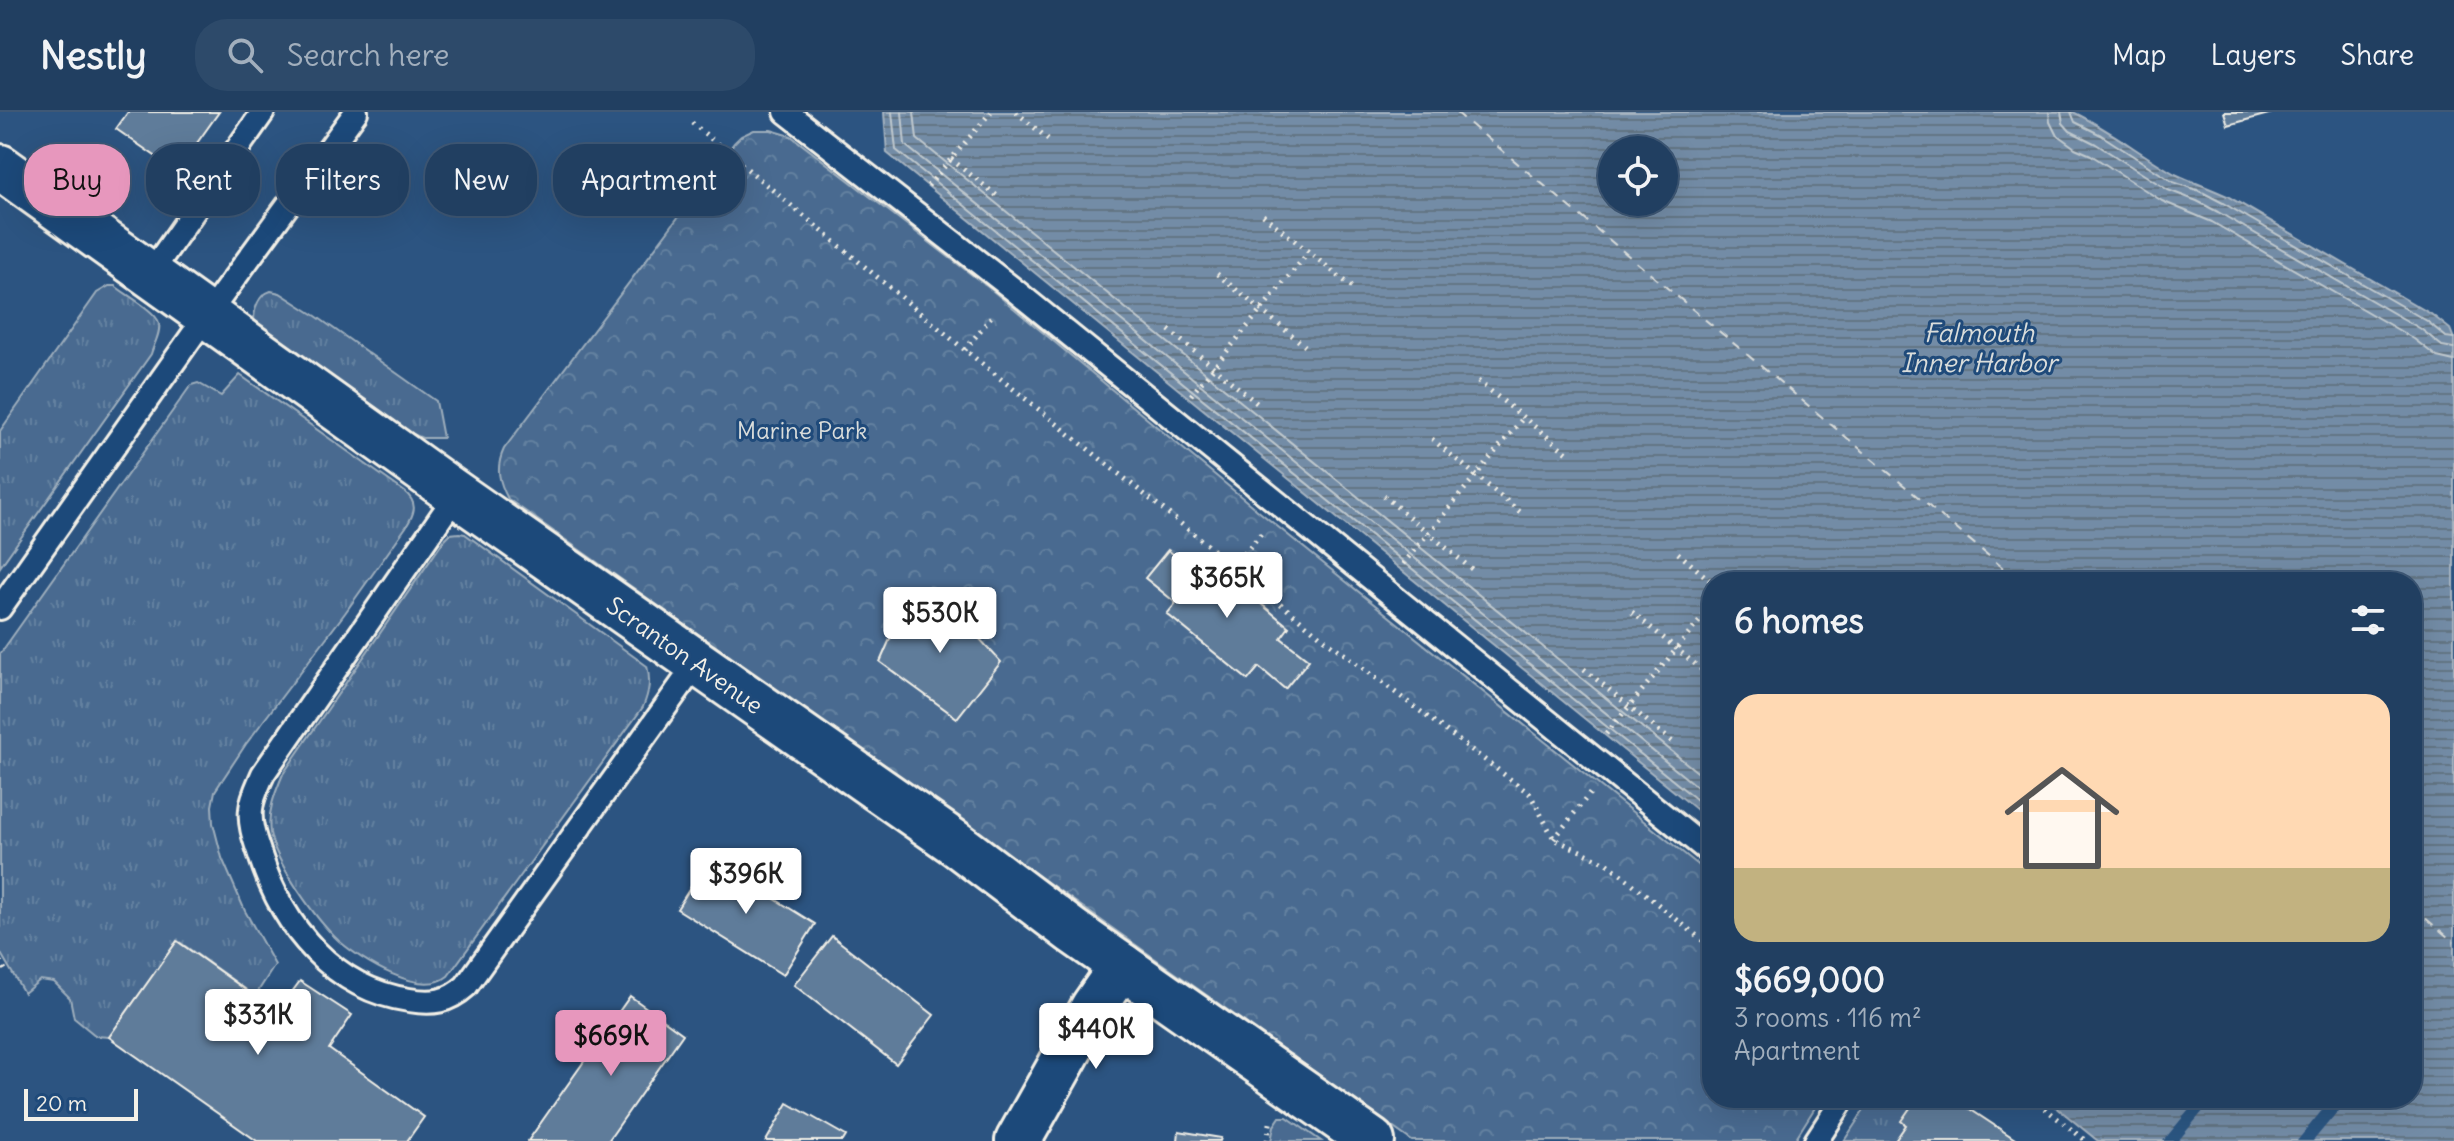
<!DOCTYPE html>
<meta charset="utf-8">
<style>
body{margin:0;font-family:Delius,sans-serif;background:#2d4a6a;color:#f1f3f6;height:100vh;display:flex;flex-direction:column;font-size:30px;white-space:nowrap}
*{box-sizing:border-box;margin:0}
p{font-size:26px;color:#a2afbd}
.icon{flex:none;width:44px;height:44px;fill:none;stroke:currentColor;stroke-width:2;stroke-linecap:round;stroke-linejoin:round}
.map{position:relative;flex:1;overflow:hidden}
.details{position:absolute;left:1702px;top:460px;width:720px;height:536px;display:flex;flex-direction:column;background:#213f61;border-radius:32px;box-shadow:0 8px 32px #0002,0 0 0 2px #3e5876}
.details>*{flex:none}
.banner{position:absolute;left:24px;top:32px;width:760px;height:72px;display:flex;gap:16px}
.controls{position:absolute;left:1598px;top:24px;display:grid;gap:16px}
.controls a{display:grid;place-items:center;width:80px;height:80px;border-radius:50%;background:#213f61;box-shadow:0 8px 32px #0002,0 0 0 2px #3e5876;font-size:40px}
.scale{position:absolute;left:24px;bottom:20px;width:114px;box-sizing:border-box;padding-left:8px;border:4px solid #f4f1e8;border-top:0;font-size:22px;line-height:28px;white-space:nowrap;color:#f4f1e8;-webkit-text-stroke:6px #1f4a7a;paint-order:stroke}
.price{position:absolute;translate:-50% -68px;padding:0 18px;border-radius:8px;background:#fff;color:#222;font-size:26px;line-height:52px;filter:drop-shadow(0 2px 4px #0008)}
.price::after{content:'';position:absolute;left:50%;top:48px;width:24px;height:18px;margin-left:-12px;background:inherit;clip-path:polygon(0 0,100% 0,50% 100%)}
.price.selected{background:#e797bd;color:#111}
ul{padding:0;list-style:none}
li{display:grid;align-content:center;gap:16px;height:424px;padding:0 32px}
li+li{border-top:2px solid #3e5876}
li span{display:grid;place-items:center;height:248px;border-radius:24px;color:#555}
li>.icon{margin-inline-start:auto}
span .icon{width:144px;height:144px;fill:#fffc;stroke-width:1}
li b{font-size:34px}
h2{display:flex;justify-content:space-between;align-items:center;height:96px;padding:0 32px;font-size:34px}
.pill{padding:0 28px;border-radius:32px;background:#213f61;box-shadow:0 8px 32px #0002,0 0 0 2px #3e5876;font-size:28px;line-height:72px}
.pill.selected{background:#e797bd;color:#111}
header{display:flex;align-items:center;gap:48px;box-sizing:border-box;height:112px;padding:0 40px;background:#213f61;border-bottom:2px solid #3e5876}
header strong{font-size:38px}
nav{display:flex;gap:44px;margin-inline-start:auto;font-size:28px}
.search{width:560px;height:72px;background:#2d4a6a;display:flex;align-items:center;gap:20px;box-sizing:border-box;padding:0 28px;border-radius:32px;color:#a2afbd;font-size:30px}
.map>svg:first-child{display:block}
.grass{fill:url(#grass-tufts);stroke:#9eaebc;stroke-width:2}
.park{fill:url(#park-crowns);stroke:#9eaebc;stroke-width:2}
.water{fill:url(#water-rules);stroke:#a7b4c0;stroke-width:2;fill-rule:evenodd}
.pier{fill:#2c5481}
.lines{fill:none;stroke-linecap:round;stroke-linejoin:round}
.shore{stroke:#c0c9ce;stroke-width:2}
.ferry{stroke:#dadddb;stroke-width:2;stroke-dasharray:10 8;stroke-linecap:butt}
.building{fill:#5e7b9a;stroke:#f4f1e8;stroke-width:2}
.service-casing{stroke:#f4f1e8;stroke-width:28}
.minor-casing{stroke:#f4f1e8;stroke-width:50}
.tertiary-casing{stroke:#f4f1e8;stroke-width:50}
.path{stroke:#f4f1e8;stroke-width:5;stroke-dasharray:2 6;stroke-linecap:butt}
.service{stroke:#1f4a7a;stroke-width:22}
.minor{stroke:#1f4a7a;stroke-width:44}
.tertiary{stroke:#1f4a7a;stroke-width:44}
.labels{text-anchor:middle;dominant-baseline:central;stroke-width:6;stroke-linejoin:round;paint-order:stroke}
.park-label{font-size:24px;fill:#dadddb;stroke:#1f4a7a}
.street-label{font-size:24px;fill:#f4f1e8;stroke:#1f4a7a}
.water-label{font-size:26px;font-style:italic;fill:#dadddb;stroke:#1f4a7a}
</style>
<header>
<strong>Nestly</strong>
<div class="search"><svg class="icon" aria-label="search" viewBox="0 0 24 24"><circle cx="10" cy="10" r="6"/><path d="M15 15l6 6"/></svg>Search here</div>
<nav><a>Map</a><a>Layers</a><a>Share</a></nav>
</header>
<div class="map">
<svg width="2454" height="1029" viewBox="0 0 2454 1029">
<defs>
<pattern id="grass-tufts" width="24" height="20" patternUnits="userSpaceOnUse" patternTransform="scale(2)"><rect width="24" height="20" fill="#496b90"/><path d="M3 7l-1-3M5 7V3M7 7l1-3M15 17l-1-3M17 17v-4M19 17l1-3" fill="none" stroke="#6481a0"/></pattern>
<pattern id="park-crowns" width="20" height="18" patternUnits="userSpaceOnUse" patternTransform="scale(2)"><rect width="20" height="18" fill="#496b90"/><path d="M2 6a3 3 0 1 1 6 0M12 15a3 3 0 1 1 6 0" fill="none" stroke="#6481a0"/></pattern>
<pattern id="water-rules" width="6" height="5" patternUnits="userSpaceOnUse" patternTransform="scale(2)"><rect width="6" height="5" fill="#738ca6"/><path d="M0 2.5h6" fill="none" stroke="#647484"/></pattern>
</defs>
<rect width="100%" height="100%" fill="#2c5481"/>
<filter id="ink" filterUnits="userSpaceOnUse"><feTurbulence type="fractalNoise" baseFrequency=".0125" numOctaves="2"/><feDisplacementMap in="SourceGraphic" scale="16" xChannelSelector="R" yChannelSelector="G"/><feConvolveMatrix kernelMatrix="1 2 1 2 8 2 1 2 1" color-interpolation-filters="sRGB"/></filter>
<g filter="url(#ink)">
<g class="grass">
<path d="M109,174H115C125,182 156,199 159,211C161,221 154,232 151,242L0,455V319L97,181Z"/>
<path d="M271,179L280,181L316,204L436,289L443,326H422L413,322L254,210C254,197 258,183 271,179Z"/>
<path d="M240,263L405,380C419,392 414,402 406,415L345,501L246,632L215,679L212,694L213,711L222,746L245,799L275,853L255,884L178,829L109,925L96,924L74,906L70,886L54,870L40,868L24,881L0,840V542L191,273L198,271L221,284Z"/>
<path d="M459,421L465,422L647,554C651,569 649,580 643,595L448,864C421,886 361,848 339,829C317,809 275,750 270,721C267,700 275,681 283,662L445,427L450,422Z"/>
<polygon points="1872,986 1917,986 1902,1009 1906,1013 1895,1029 1844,1029"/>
<polygon points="1280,1005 1287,1005 1321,1029 1271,1029 1274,1014"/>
</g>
<path class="park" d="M754,18H771L791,24L993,179L1262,402L1712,764V986H1821L1794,1029H1412L508,387C499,370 495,356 504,337L734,31L741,24Z"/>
<path class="water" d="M884,0H2073C2109,17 2140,42 2175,62C2192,70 2210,76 2227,84L2431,202L2450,217L2454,227V1029H2098L2045,986H2412V470H1712V710L887,41ZM1612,38H1664V90H1612Z"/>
<g class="pier">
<polygon points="2199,986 2214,986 2178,1029 2163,1029"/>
<polygon points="2332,986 2347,988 2313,1029 2297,1029"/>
</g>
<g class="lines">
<g class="shore">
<polyline points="892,0 896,38 1712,700"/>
<polyline points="902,0 905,33 1712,687"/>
<polyline points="914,0 917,27 1712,672"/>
<polyline points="2049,0 2050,10 2056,22 2075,36 2091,43 2162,89 2212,110 2414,227 2437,245 2454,249"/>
<polyline points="2061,0 2063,11 2070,19 2096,32 2168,78 2197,89 2218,100 2421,217 2442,234 2454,236"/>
<polyline points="2071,0 2075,10 2101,23 2173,70 2200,79 2223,91 2427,209 2446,225 2454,226"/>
</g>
<g class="ferry">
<polyline points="1456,0 2020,470"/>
<polyline points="2412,795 2454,830"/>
</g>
</g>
<g class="building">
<polygon points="128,0 219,0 177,59 116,17"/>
<polygon points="2224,0 2276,0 2228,13"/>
<polygon points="1168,438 1197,461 1208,448 1289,515 1281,526 1309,548 1285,577 1259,555 1248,568 1167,502 1176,491 1145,466"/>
<polygon points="936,479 1001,550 957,606 880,550 890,527 898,515 915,496"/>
<polygon points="709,746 815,812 783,863 677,797"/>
<polygon points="832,824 934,903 896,952 794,873"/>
<polygon points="177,829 277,900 300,869 352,903 329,937 424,1005 407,1029 257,1029 109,925"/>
<polygon points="630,884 683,922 608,1029 528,1029"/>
<polygon points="1917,986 1953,986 2018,1029 1895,1029 1906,1013 1901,1009"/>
<polygon points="788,991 846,1024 843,1029 766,1029"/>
<polygon points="1179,1019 1221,1026 1220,1029 1178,1029"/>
</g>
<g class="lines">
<defs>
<g id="service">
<polyline points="786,0 1013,177 1712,742"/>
<polyline points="150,162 263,0"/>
<path d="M457,382L263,662C258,674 252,685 251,697C249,714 256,730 261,746C283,815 334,877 409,888C433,892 448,890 466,874L697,551"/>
<polyline points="0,496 192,224 356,0"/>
<polyline points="1816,1029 1844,986"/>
</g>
<polyline id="minor" points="1018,1029 1094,894 1122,854"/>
<polyline id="tertiary" points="0,55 449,377 958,733 1072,819 1372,1029"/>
</defs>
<use href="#service" class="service-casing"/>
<use href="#minor" class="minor-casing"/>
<use href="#tertiary" class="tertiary-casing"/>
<g class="path">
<polyline points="1016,0 1048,27"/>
<polyline points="692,11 965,238 1323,526 1530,682 1554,727 1607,751 1712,836"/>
<polyline points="951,47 1001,87"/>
<polyline points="928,74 991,0"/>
<polyline points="1263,103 1356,178"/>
<polyline points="1217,162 1305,234"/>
<polyline points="1169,218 1259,293"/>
<polyline points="965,238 994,201"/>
<polyline points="1478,269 1570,343"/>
<polyline points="1191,283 1308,141"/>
<polyline points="1432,327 1520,400"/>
<polyline points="1384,384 1474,459"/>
<polyline points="1678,441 1712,470"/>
<polyline points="1403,452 1523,306"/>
<polyline points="1234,454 1264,418"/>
<polyline points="1632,500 1712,566"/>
<polyline points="1584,557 1675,632"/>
<polyline points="1606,622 1712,494"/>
<polyline points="1554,727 1591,680"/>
<polyline points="0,849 5,858"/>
<polyline points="2032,986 2086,1029"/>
<polyline points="1267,1029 1271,1006"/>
</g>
<use href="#service" class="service"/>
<use href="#minor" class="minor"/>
<use href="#tertiary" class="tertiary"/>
</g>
</g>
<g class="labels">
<g class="park-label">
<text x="802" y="318">Marine Park</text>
</g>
<g class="street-label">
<text transform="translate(685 543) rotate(35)">Scranton Avenue</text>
</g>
<g class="water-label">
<text x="1979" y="220">Falmouth<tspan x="1979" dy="30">Inner Harbor</tspan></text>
</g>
</g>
</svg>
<div class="controls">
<a><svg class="icon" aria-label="locate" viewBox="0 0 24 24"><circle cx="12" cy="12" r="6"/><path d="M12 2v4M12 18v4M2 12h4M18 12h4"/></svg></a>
</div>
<div class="scale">20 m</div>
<b class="price" style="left:1227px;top:508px">$365K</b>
<b class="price" style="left:940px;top:543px">$530K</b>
<b class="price" style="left:746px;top:804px">$396K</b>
<b class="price" style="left:258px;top:945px">$331K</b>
<b class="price" style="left:1096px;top:959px">$440K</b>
<b class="price selected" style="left:611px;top:966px">$669K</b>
<div class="banner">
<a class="pill selected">Buy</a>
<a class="pill">Rent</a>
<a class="pill">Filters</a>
<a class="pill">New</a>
<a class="pill">Apartment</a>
</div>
<section class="details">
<h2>6 homes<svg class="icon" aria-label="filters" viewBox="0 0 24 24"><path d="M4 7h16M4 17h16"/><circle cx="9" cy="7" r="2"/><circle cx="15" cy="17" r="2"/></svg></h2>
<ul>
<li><span style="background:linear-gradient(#ffd9b3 70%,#c2b280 0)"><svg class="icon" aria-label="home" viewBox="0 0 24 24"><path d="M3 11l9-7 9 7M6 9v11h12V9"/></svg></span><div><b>$669,000</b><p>3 rooms · 116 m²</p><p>Apartment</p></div></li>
</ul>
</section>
</div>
